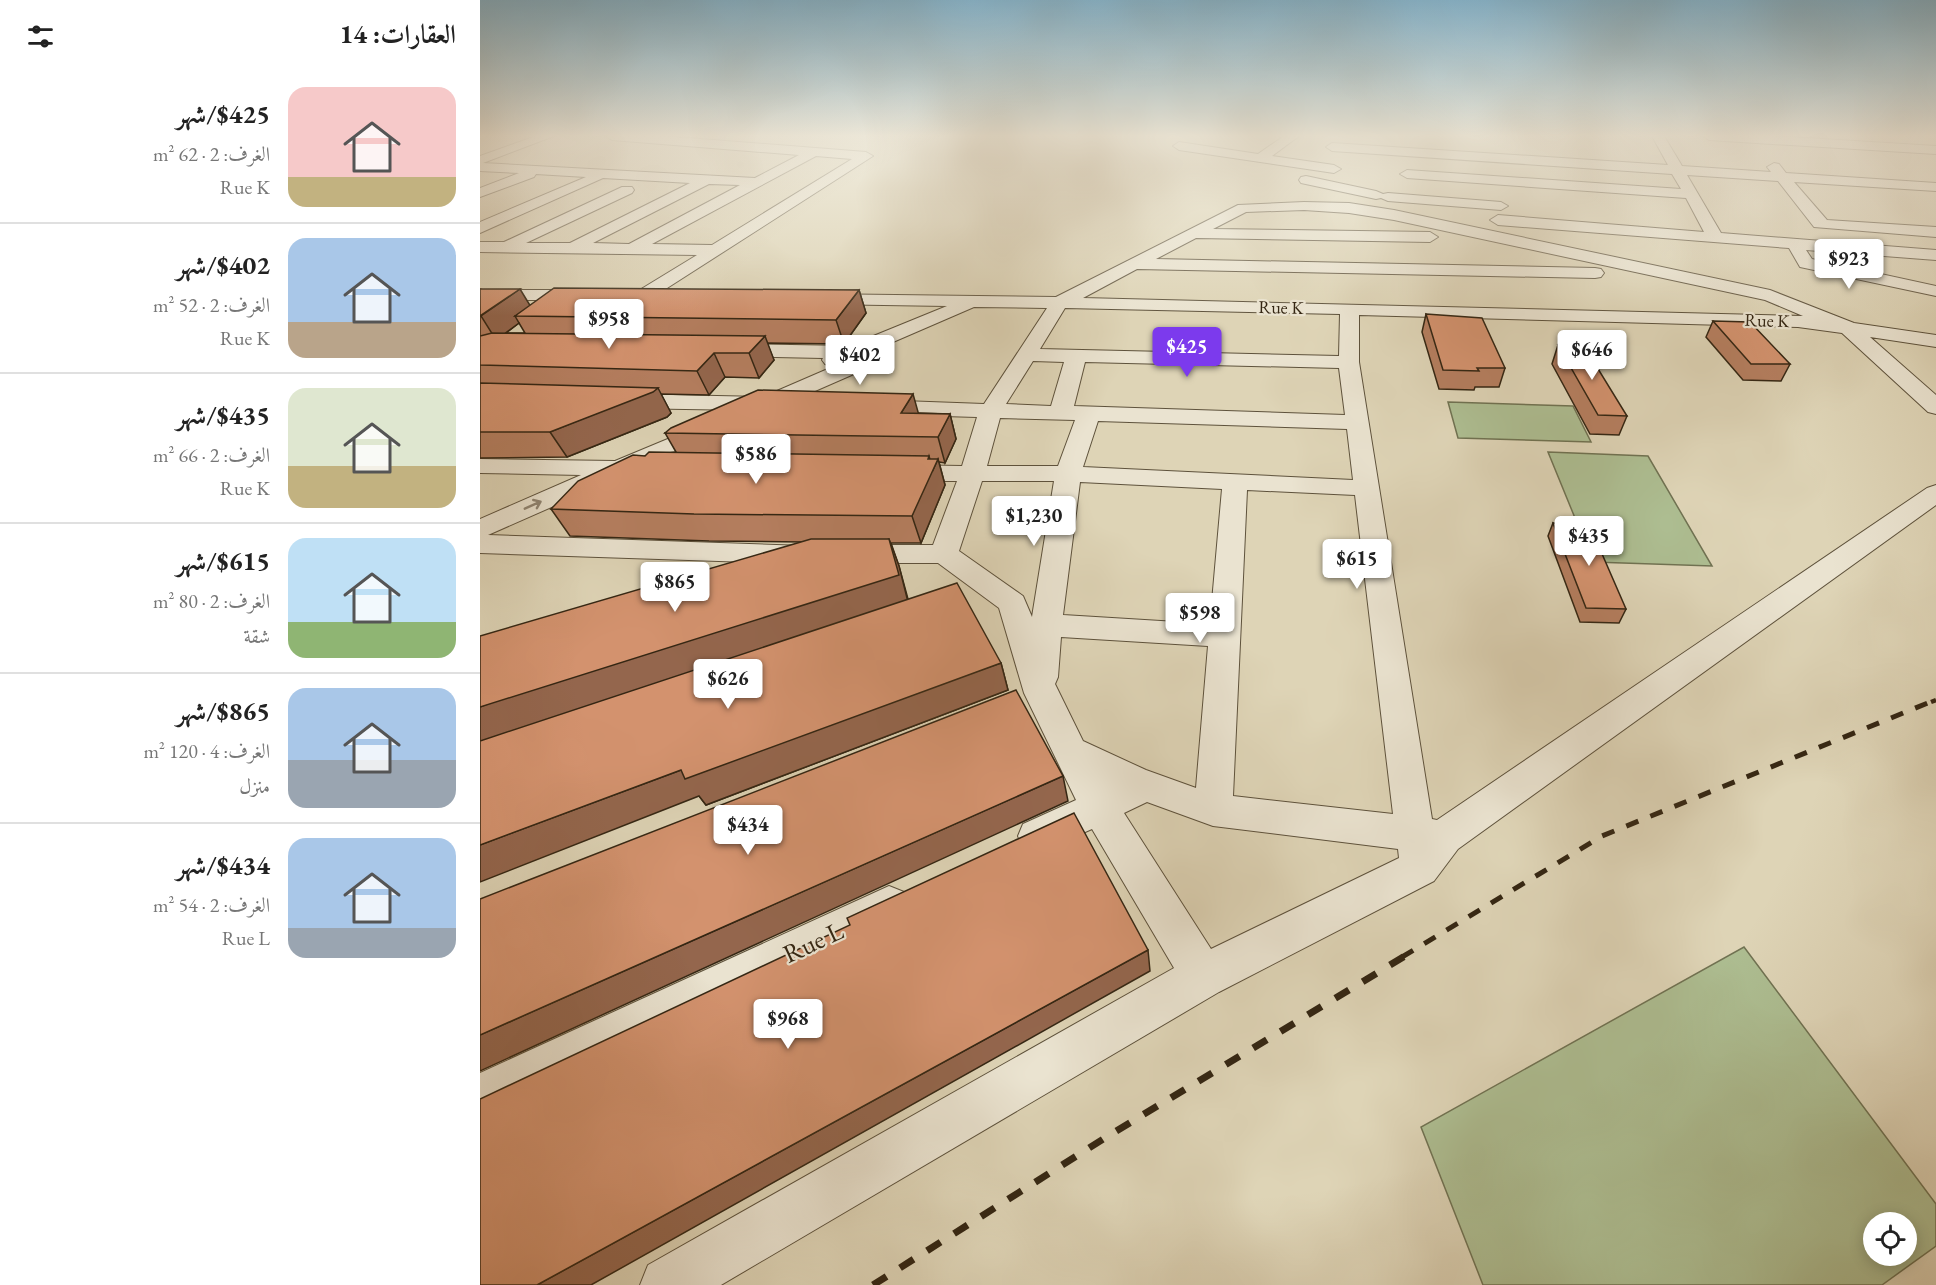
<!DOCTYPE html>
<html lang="ar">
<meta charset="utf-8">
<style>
body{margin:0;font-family:"EB Garamond",Amiri,serif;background:#f2f2f2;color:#222;direction:rtl;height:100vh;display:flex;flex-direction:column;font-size:22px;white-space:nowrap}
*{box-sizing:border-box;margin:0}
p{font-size:20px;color:#767676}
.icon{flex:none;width:33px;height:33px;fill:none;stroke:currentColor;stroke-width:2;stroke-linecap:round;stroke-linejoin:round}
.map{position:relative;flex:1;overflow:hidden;direction:ltr}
.details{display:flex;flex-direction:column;background:#fff;width:480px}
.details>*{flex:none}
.controls{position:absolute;left:1383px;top:1212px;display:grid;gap:12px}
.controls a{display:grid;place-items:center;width:54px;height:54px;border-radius:50%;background:#fff;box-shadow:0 3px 15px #0003;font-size:30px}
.price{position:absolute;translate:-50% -51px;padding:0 14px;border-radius:6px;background:#fff;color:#222;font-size:20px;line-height:39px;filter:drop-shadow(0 2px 3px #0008)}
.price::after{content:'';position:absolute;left:50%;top:36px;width:18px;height:14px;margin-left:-9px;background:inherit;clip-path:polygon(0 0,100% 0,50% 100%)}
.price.active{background:#7c3aed;color:#fff}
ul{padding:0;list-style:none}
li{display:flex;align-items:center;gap:18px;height:150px;padding:0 24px}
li+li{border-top:2px solid #e0e0e0}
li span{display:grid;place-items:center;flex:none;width:168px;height:120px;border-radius:18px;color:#555}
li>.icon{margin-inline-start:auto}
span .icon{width:72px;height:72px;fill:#fffc;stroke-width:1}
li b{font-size:26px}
h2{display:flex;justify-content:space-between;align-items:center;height:72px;padding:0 24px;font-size:26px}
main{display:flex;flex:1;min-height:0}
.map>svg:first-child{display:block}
.green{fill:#adbd91;stroke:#707252;stroke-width:1.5;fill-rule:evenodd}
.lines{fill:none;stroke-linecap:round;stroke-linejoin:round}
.minor-casing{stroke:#5e523c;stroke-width:2}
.minor{fill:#eae3d0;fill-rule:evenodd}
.rail-far2{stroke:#342613;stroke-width:4.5;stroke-dasharray:10 10;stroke-linecap:butt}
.rail-far1{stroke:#342613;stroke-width:5;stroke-dasharray:13 13;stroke-linecap:butt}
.rail{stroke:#342613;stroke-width:7;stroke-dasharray:16 16;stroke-linecap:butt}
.wall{fill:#b57e5f;stroke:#342613;stroke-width:1.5;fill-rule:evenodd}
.shaded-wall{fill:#94664d;stroke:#342613;stroke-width:1.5}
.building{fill:#d3926e;stroke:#342613;stroke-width:1.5}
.oneway{stroke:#8f8472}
.labels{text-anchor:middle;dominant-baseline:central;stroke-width:4.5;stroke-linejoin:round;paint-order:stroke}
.far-street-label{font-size:18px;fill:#342613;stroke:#eae3d0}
.near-street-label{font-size:26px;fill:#342613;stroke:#eae3d0}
</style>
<main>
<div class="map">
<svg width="1456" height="1285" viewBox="0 0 1456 1285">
<rect width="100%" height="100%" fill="#ded4b6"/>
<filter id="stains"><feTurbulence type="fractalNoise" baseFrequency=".00333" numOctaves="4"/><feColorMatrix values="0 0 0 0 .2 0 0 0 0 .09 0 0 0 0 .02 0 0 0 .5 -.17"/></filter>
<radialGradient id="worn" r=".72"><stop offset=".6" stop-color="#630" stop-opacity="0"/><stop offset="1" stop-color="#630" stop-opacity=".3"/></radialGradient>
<g class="green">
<polygon points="968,402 1093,406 1111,442 978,438"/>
<polygon points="1068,452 1168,456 1232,566 1113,562"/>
<path d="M1264,947L1456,1204V1246L1402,1285H1003L941,1127ZM1394,1222H1426V1256H1394Z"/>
</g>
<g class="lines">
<defs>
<g id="minor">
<path d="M56,136H74L3,163L275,178L319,155L132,140L126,136H182L386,152L393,156L170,299H158L155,295L158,291L217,255L0,252V242H24L142,187H152L154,190L152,193L46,243H90L210,183L123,178L0,233V222L106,177L56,174L54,177L0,197V188L39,173L0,171V156ZM336,156L372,159L232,245L172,244ZM229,184L260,185L149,244L113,243Z"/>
<polygon points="804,136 819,136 792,156 854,165 861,169 854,173 699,150 693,146 699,142 778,154"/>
<polygon points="1172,136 1184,136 1202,166 1291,172 1287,167 1294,163 1299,164 1306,173 1456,183 1456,191 1314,182 1347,220 1456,227 1456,237 1334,227 1298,181 1207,175 1241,233 1456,250 1456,260 1326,250 1332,259 1456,286 1456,296 1320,267 1309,248 1018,225 1010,220 1018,215 1224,232 1206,198 927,178 920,174 927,170 1201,189 1192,174 852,151 846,147 852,143 1188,165"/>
<polygon points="1223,136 1293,136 1456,146 1456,154 1229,140"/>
<polygon points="826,176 896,191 903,194 908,193 1021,202 1028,206 1021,210 908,201 901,198 896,199 821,183 819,180 821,177"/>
<path d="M824,202L869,203L914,210L1290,290L1374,323L1456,335V347L1390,337L1456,395V414L1448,412L1362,333L1318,327L879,315V362L952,819L957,820L1447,488L1456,485V505L978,849L954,881L739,992L241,1285H160L168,1265L694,968L612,829L557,853L543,848L538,836L543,824L596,800L544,693L519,608L458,563H372L362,560L358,554L362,548L372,545H453L477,481H420L411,478L407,473L411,468L420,465L482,466L497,417L395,414L387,412L384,407L387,402L395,400L504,404L567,308L494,307L383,355L387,366L383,370L303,405L300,409L276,415L266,410L144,408L136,406L133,401L136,396L144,394L283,397L364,362L352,366L345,364L342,360L343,358L247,356L240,354L237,350L240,346L247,344L369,346L467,306L340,304L333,302L331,298L333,294L576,297L758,205ZM824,210L869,213L914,220L1285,300L1323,316L603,298L657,269L1115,278L1121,277L1124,273L1121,269L1115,268L676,259L716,238L950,242L958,237L950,232L733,229L766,212ZM585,308L860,314L859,356L560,349ZM553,361L584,362L571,406L526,404ZM605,362L859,368L865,415L594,406ZM520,418L595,420L578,466H507ZM618,421L867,429L873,480L603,467ZM502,481H574L552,617L543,596L479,551ZM600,482L742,489L730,624L583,615ZM767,490L875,495L913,814L753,796ZM581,637L728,646L716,788L666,770L603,741L575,684L578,677ZM667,802L733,826L918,849L919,858L731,949L644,813Z"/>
<polygon points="0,290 107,290 113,291 116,295 113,299 107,300 0,300"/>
<polygon points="231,421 239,423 243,428 239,433 172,463 178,469 175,474 142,476 8,535 325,546 335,549 339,555 335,561 325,564 0,553 0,519 101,475 0,473 0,459 135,461"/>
<polygon points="409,886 424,892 430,906 424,920 0,1122 0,1073"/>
</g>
</defs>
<use href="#minor" class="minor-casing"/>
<use href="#minor" class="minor"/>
<polyline class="rail-far2" points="1451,702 1456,700"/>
<polyline class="rail-far1" points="922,957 1122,836 1455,700"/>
<polyline class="rail" points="393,1285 628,1136 925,956"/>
</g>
<g class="wall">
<path d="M0,289L50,305L379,290L386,313L364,344L287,343L294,360L279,378L245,377L229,395L181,394L191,413L187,417L87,457L0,458ZM39,323L45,333H26Z"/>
<polygon points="946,314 1025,368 1019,387 995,387 994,390 959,389 942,332"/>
<polygon points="1233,321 1310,364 1301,381 1263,380 1226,337"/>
<polygon points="1078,345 1147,416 1139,435 1110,434 1072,364"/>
<polygon points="438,413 470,414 476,439 465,463 459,462 465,485 441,543 411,543 419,566 428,599 521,663 528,690 226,805 219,796 324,542 229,541 90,536 71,509 165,456 196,452 185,433"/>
<polygon points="1073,523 1146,609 1139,623 1100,622 1068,536"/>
</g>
<g class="shaded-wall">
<polygon points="40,289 54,312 35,316 39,323 16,340 1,316"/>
<polygon points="379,290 386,313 364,344 356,320"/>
<polygon points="285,336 294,360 279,378 269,353"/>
<polygon points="234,353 245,377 229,395 217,371"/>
<polygon points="178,388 191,413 187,417 87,457 70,432"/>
<polygon points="433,394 440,419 421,413"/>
<polygon points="470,414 476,439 465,463 458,437"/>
<polygon points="449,456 453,470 458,459 465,485 441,543 432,516"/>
<polygon points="409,539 419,566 428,602 0,743 0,707"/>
<polygon points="521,663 528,690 226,805 219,796 0,882 0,845 201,770"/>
<polygon points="583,776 588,801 0,1071 0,1035"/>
<polygon points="668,950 670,971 111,1285 57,1285"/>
</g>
<g class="building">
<polygon points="74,288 379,290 356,320 35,316"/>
<polygon points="0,289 40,289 0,316"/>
<polygon points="946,314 1002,318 1025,368 997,368 999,371 963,370"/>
<polygon points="1233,321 1270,322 1310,364 1271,364"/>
<polygon points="12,333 285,336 269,353 234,353 217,371 0,365 0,336"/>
<polygon points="1078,345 1104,346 1147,416 1118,415"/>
<polygon points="0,383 178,388 173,392 70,432 0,432"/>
<polygon points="278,390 433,394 421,413 470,414 458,437 185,433 191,428"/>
<polygon points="169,452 449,456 448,459 458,459 432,516 214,514 71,509 98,481 153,455 165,456"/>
<polygon points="1073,523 1109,524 1146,609 1106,608"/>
<polygon points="331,539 409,539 419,575 0,707 0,636"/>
<polygon points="477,583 521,663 205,779 201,770 0,845 0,741"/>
<polygon points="536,690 583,776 0,1035 0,899"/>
<polygon points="594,813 668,950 57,1285 0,1285 0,1099 370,925 367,918"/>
</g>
<defs><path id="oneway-shaft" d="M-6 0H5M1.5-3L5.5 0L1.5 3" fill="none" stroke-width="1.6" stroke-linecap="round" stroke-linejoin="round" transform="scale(1.5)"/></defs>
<use class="oneway" href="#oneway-shaft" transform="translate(53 505) rotate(-24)"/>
<linearGradient id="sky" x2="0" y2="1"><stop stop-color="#86b6cf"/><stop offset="0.43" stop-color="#f0ecde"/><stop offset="1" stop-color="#f0ecde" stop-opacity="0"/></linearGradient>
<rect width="1456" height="316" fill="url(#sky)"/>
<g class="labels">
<g class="far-street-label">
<text transform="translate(801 307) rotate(1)">Rue K</text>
<text transform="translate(1287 320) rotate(2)">Rue K</text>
</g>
<g class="near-street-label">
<text transform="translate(333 942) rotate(-25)">Rue L</text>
</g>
</g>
<rect width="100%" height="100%" filter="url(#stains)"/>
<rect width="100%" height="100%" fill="url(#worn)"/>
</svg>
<div class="controls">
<a><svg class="icon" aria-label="locate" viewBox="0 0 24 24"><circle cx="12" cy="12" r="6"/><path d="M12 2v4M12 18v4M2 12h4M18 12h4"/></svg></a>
</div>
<b class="price" style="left:1369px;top:290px">$923</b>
<b class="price" style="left:129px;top:350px">$958</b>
<b class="price active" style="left:707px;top:378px">$425</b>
<b class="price" style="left:1112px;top:381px">$646</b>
<b class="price" style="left:380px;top:386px">$402</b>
<b class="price" style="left:276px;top:485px">$586</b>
<b class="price" style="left:554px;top:547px">$1,230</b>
<b class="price" style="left:1109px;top:567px">$435</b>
<b class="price" style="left:877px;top:590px">$615</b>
<b class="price" style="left:195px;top:613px">$865</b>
<b class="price" style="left:720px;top:644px">$598</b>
<b class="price" style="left:248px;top:710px">$626</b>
<b class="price" style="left:268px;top:856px">$434</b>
<b class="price" style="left:308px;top:1050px">$968</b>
</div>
<section class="details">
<h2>العقارات: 14<svg class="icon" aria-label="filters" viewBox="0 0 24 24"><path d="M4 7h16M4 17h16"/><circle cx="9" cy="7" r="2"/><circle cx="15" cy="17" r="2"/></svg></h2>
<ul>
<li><span style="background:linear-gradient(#f6c9c9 75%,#c2b280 0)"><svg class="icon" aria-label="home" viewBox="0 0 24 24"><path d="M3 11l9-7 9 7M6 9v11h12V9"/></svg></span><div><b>$425/شهر</b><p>الغرف: 2 · 62 m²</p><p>Rue K</p></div></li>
<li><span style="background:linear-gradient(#a9c7e8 70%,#b9a48a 0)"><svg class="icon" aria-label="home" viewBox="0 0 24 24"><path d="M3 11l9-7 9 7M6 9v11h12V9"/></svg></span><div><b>$402/شهر</b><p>الغرف: 2 · 52 m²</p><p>Rue K</p></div></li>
<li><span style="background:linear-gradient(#dfe7d0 65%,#c2b280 0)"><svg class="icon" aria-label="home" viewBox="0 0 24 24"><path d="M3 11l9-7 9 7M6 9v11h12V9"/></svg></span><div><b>$435/شهر</b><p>الغرف: 2 · 66 m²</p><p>Rue K</p></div></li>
<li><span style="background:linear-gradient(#bfe0f5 70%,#8fb573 0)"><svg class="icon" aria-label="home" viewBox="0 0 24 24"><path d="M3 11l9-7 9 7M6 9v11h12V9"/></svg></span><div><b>$615/شهر</b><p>الغرف: 2 · 80 m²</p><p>شقة</p></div></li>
<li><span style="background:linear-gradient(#a9c7e8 60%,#9aa5b1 0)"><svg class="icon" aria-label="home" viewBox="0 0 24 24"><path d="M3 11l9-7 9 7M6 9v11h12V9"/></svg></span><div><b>$865/شهر</b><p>الغرف: 4 · 120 m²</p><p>منزل</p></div></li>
<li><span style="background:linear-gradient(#a9c7e8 75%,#9aa5b1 0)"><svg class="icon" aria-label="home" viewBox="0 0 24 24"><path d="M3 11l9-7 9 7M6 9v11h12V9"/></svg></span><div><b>$434/شهر</b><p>الغرف: 2 · 54 m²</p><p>Rue L</p></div></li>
</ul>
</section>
</main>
